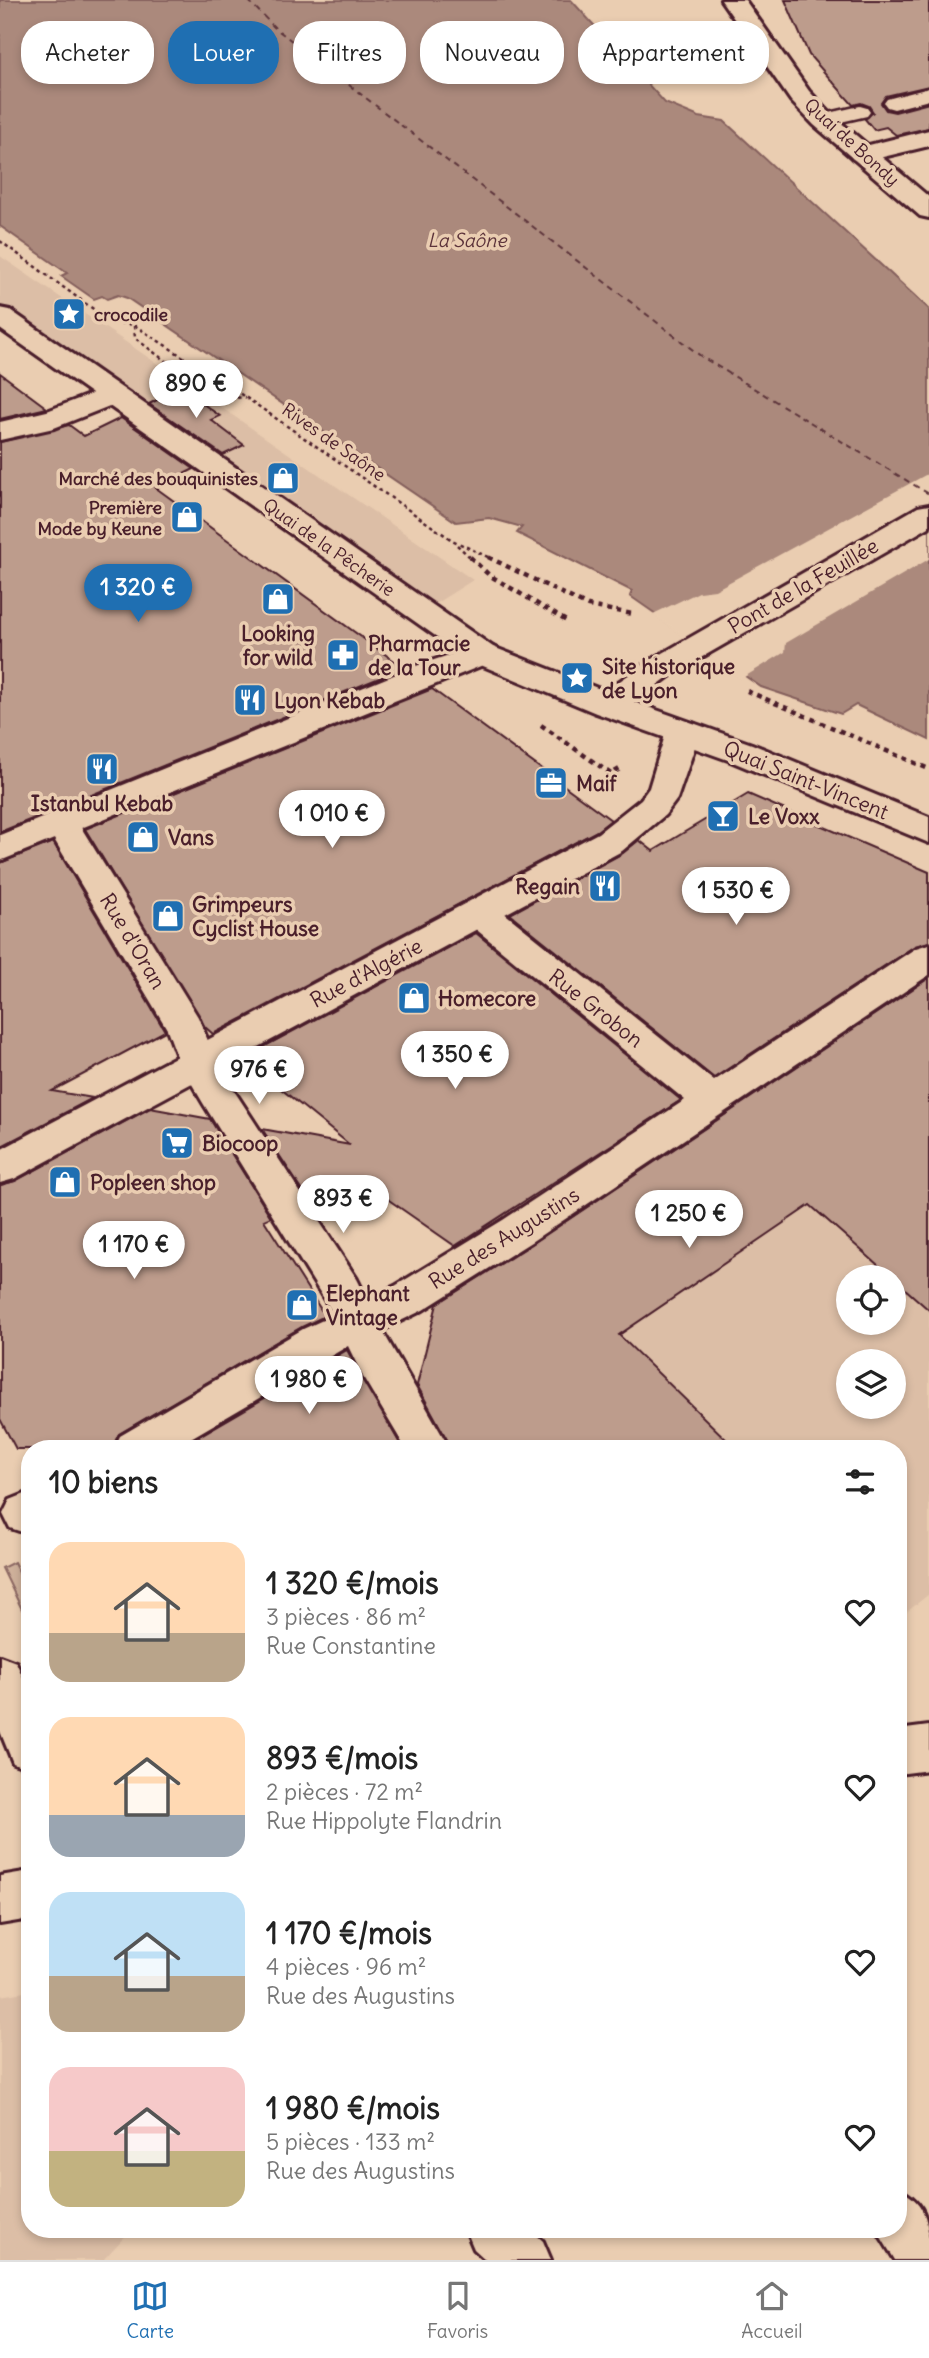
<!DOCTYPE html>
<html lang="fr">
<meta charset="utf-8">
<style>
body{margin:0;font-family:Delius,sans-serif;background:#f2f2f2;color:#222;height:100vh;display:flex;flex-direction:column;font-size:26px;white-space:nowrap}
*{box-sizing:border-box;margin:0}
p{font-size:23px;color:#767676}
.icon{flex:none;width:38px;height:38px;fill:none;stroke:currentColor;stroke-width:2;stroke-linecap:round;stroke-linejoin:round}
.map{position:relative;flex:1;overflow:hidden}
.side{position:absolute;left:21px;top:1440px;width:886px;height:798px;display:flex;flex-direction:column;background:#fff;border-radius:28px;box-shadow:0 4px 10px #0003}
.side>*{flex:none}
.top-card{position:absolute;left:21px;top:21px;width:887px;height:63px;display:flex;gap:14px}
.controls{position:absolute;left:836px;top:1265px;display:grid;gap:14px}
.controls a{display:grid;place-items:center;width:70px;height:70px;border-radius:50%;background:#fff;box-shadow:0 4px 10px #0003;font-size:35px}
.price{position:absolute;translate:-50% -60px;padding:0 16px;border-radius:24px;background:#fff;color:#222;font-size:23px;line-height:46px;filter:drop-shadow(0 2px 4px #0008)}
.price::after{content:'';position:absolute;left:50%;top:42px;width:21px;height:16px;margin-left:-10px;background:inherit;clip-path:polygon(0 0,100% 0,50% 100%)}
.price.on{background:#1f6fb2;color:#fff}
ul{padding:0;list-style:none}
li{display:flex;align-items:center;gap:21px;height:175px;padding:0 28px}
li span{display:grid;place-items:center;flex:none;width:196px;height:140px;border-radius:21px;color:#555}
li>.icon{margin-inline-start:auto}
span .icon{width:84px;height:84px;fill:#fffc;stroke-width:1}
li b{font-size:30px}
h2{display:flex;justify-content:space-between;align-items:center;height:84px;padding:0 28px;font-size:30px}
.tag{padding:0 24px;border-radius:28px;background:#fff;box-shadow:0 4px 10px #0003;font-size:24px;line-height:63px}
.tag.on{background:#1f6fb2;color:#fff}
.menu{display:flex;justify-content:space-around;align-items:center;height:98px;border-top:2px solid #e0e0e0;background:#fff;font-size:19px;color:#767676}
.menu a{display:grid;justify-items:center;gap:4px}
.menu .on{color:#1f6fb2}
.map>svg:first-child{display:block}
.built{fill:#dcbea6;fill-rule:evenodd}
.green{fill:#cfb19b;stroke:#8c6863;stroke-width:2}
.water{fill:#ab897c;stroke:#845f5c;stroke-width:2}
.pier{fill:#eacdb1}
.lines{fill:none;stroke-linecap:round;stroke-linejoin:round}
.ferry{stroke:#5d343b;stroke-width:2;stroke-dasharray:6 5;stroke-linecap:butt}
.building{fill:#bd9c8c;stroke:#4a1f2b;stroke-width:2}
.lane-casing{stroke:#4a1f2b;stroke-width:5}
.street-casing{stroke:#4a1f2b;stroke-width:6}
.secondary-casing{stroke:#4a1f2b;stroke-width:6}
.primary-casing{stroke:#4a1f2b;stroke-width:6}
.path-far1{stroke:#4a1f2b;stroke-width:2.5;stroke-dasharray:3.5 3.5;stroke-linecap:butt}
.path{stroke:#4a1f2b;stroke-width:4.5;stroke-dasharray:5 5;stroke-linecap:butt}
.lane{fill:#eacdb1;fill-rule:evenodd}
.street{fill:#eacdb1;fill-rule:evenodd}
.secondary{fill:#eacdb1;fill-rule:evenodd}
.primary{fill:#eacdb1;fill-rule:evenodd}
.labels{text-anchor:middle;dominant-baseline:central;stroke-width:7;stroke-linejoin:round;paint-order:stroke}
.far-street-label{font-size:18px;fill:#4a1f2b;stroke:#eacdb1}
.far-poi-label{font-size:18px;font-weight:bold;fill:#4a1f2b;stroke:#eacdb1;text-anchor:end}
.far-water-label{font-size:19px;font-style:italic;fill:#5d343b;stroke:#eacdb1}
.street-label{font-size:21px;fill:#4a1f2b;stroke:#eacdb1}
.poi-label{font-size:21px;font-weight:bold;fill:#4a1f2b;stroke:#eacdb1;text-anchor:start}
</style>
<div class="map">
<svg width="929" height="2260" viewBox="0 0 929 2260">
<rect width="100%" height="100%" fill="#eacdb1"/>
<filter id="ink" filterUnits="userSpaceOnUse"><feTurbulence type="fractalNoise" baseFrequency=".0143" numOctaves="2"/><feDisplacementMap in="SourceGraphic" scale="14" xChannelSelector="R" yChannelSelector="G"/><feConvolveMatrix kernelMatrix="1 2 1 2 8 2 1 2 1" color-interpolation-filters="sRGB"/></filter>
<g filter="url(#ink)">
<g class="built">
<polygon points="0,256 473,580 430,607 0,311"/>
<path d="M754,1104L929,1268V1594L898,1619V1449H603L478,1417L428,1339L437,1303ZM849,1278H894V1323H849ZM849,1362H894V1407H849Z"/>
<polygon points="30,1991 30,2230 131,2230 103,2260 0,2260 0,1996"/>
</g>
<polygon class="green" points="14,1562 30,1596 30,1626 2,1568"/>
<polygon class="water" points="0,0 571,0 665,103 699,117 724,121 929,309 929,740 856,705 841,714 761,687 630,596 632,591 517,533 522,527 489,518 456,522 127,298 118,295 107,299 102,296 94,299 61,276 67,273 0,226"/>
<polygon class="pier" points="929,473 929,559 786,643 785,652 741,679 653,614 699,592 715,590"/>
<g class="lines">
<polyline class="ferry" points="248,0 275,28 702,357 929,494"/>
</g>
<g class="building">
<polygon points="785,0 929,0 929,86 886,96 881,103 886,110 895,112 929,103 929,128 896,135 886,127 874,130 865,119 873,112 869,106 861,103 853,105 809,55"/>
<polygon points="0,373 47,408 0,419"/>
<polygon points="181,388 220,416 211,420 244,445 223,455 149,404"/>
<polygon points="121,418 194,469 156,488 404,668 0,832 0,442 69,425 84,436"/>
<polygon points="432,689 611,820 597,831 213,1034 205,1027 85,829"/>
<polygon points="748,794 929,872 929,942 915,946 714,1078 510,914 623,853 639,840 653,851"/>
<polygon points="53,842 165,1031 52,1091 93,1098 0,1147 0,863"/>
<polygon points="476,933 681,1100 455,1246 363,1182 310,1202 262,1129 350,1145 243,1058"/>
<polygon points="929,978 929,1310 810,1205 619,1335 736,1449 452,1449 417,1385 437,1304 532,1244"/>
<polygon points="150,1108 210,1119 271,1217 264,1220 325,1316 302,1327 119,1434 112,1449 16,1449 0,1419 0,1185 15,1181"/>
<polygon points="347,1350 403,1449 177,1449"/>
</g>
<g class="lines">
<defs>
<g id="lane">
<polygon points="929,88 929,100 894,109 887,107 884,103 887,99"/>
<polygon points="860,106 867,108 870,112 867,116 823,126 816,124 813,120 816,116"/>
</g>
<g id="street">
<polygon points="929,130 929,146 862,162 853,159 849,154 853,149"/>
<polygon points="112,386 122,389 126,395 122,401 54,428 0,440 0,422 47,411"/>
<polygon points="62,812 74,816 198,1017 216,1060 229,1083 357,1279 367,1299 395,1286 503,1220 685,1100 467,922 462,913 467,904 480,900 493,904 714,1081 916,948 929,944 929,975 531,1242 423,1310 382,1330 450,1449 406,1449 363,1377 348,1346 172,1449 114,1449 120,1436 303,1329 334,1315 203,1103 179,1062 167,1029 45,824 50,816"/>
<polygon points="30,1492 30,1531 25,1533 10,1528 3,1514 10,1500"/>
<path d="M898,2189C929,2203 929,2226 929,2260H895L879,2234L878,2230H898Z"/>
<polygon points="466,2230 531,2230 543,2241 551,2260 486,2260 474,2249"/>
</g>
<g id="secondary">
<polygon points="482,644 493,647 498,654 493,661 0,861 0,835 416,666"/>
<polygon points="683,721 695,724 700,732 677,799 665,815 622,851 14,1179 0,1183 0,1150 598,833 641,799 649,788 666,732 671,724"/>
<polygon points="0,1656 16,1662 30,1693 30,1769 13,1763 0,1731"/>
<polygon points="929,1726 929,1770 898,1774 898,1730"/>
<polygon points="30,1871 30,1919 0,1924 0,1876"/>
</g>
<g id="primary">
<polygon points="721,0 745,0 809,91 832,115 929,197 929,218 920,216 814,125 791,101"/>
<polygon points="0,308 10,310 493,647 605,691 649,661 918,507 929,505 929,527 671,675 634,702 752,744 929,817 929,843 728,760 596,713 471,661 0,329"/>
</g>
</defs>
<use href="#lane" class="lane-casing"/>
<use href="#street" class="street-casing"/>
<use href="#secondary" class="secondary-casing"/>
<use href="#primary" class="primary-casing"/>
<g class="path-far1">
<polyline points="0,241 111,322 134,325 245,397 452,540 492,559"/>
<polyline points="134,326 135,338 176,369 225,399 245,397"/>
<polyline points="158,377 175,370"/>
<polyline points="457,545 472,559"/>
</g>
<g class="path">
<polyline points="470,557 489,575 568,622"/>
<polyline points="488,557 588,606 633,614"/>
<polyline points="747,691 929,769"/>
<polyline points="541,725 611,774 623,767"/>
</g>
<use href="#lane" class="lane"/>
<use href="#street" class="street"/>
<use href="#secondary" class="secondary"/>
<use href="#primary" class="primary"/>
</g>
</g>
<defs>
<symbol id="sight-square" viewBox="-11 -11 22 22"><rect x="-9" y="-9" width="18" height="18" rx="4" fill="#1f6fb2" stroke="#eacdb1"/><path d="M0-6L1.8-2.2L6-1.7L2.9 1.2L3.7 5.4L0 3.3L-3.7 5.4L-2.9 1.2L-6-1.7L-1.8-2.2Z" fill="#fff"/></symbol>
<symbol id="shop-square" viewBox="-11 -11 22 22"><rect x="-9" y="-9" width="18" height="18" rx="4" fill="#1f6fb2" stroke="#eacdb1"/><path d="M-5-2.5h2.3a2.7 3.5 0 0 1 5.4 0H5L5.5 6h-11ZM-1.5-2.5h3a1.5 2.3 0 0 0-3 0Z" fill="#fff"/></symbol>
<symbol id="pharmacy-square" viewBox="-11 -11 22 22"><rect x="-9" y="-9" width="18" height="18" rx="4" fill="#1f6fb2" stroke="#eacdb1"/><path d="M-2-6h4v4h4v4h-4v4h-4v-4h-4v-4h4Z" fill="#fff"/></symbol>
<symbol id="restaurant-square" viewBox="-11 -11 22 22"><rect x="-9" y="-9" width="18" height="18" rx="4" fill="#1f6fb2" stroke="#eacdb1"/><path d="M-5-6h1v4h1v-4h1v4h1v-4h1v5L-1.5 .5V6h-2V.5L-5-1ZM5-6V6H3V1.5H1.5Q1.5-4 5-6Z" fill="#fff"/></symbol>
<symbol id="office-square" viewBox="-11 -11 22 22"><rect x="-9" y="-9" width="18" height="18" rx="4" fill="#1f6fb2" stroke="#eacdb1"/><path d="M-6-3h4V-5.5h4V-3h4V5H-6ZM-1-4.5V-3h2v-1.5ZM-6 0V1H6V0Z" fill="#fff"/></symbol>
<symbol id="bar-square" viewBox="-11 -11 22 22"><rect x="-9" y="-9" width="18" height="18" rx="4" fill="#1f6fb2" stroke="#eacdb1"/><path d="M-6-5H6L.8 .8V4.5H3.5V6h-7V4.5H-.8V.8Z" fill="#fff"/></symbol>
<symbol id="supermarket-square" viewBox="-11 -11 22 22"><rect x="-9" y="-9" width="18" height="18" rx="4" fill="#1f6fb2" stroke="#eacdb1"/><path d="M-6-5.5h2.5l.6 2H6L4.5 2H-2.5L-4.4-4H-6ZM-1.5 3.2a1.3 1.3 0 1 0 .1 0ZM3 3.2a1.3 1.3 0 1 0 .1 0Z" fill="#fff"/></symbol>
</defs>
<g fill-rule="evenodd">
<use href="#sight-square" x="50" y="295" width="38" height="38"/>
<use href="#shop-square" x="264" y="459" width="38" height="38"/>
<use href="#shop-square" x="168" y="498" width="38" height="38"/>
<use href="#shop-square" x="259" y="580" width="38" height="38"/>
<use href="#pharmacy-square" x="324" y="636" width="38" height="38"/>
<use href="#sight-square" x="558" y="659" width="38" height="38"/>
<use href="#restaurant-square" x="231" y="681" width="38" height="38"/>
<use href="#restaurant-square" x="83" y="750" width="38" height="38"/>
<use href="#office-square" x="532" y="764" width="38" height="38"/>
<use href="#bar-square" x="704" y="797" width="38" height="38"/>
<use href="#shop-square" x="124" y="818" width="38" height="38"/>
<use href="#restaurant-square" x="586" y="867" width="38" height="38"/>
<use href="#shop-square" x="149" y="897" width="38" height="38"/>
<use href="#shop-square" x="395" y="979" width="38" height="38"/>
<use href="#supermarket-square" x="158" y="1124" width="38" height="38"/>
<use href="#shop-square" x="46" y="1163" width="38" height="38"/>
<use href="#shop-square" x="283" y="1286" width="38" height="38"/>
</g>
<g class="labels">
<g class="far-street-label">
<text transform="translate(852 142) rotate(42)">Quai de Bondy</text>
<text transform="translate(334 442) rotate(35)">Rives de Saône</text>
<text transform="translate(329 547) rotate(35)">Quai de la Pêcherie</text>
</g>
<g class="far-poi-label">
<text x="94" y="314" text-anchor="start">crocodile</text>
<text x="258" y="478">Marché des bouquinistes</text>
<text x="162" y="507">Première<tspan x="162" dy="21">Mode by Keune</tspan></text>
</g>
<g class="far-water-label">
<text x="467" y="240">La Saône</text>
</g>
<g class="street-label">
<text transform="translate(803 586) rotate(-30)">Pont de la Feuillée</text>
<text transform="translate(806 780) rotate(22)">Quai Saint-Vincent</text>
<text transform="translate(133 941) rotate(59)">Rue d'Oran</text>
<text transform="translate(366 973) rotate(-28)">Rue d'Algérie</text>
<text transform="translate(596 1008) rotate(38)">Rue Grobon</text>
<text transform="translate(504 1238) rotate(-32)">Rue des Augustins</text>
</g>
<g class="poi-label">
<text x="278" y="633" text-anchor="middle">Looking<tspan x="278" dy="24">for wild</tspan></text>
<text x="368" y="643">Pharmacie<tspan x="368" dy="24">de la Tour</tspan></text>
<text x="602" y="666">Site historique<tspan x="602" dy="24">de Lyon</tspan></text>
<text x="274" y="700">Lyon Kebab</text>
<text x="576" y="783">Maif</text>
<text x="102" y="803" text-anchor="middle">Istanbul Kebab</text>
<text x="748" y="816">Le Voxx</text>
<text x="168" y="837">Vans</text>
<text x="580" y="886" text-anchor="end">Regain</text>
<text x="192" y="904">Grimpeurs<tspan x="192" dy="24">Cyclist House</tspan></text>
<text x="438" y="998">Homecore</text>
<text x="202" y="1143">Biocoop</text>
<text x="90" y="1182">Popleen shop</text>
<text x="326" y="1293">Elephant<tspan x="326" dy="24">Vintage</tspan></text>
</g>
</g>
</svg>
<div class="controls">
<a><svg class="icon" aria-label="locate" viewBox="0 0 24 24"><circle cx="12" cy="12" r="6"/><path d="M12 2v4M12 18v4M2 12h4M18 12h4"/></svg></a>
<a><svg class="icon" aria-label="layers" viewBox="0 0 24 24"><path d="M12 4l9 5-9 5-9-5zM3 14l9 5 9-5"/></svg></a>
</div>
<b class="price" style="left:196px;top:420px">890 €</b>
<b class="price on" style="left:138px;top:624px">1 320 €</b>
<b class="price" style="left:332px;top:850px">1 010 €</b>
<b class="price" style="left:736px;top:927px">1 530 €</b>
<b class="price" style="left:455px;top:1091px">1 350 €</b>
<b class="price" style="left:259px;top:1106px">976 €</b>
<b class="price" style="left:343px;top:1235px">893 €</b>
<b class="price" style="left:689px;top:1250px">1 250 €</b>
<b class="price" style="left:134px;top:1281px">1 170 €</b>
<b class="price" style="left:309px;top:1416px">1 980 €</b>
<div class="top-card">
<a class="tag">Acheter</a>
<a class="tag on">Louer</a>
<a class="tag">Filtres</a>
<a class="tag">Nouveau</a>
<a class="tag">Appartement</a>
</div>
<section class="side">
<h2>10 biens<svg class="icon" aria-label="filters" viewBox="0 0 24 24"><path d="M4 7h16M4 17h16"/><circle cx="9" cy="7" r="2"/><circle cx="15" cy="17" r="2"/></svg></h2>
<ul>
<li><span style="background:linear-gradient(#ffd9b3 65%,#b9a48a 0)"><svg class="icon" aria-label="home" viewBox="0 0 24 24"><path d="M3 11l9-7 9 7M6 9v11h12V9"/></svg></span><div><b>1 320 €/mois</b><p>3 pièces · 86 m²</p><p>Rue Constantine</p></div><svg class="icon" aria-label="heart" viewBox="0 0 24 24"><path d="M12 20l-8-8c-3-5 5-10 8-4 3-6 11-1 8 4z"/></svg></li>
<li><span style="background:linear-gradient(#ffd9b3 70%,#9aa5b1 0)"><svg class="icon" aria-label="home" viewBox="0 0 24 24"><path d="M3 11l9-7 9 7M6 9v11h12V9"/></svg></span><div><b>893 €/mois</b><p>2 pièces · 72 m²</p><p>Rue Hippolyte Flandrin</p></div><svg class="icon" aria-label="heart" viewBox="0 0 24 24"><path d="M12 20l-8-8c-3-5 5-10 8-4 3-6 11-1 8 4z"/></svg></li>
<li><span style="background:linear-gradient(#bfe0f5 60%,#b9a48a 0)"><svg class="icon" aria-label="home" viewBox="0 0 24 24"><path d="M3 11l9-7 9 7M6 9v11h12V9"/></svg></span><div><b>1 170 €/mois</b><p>4 pièces · 96 m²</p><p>Rue des Augustins</p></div><svg class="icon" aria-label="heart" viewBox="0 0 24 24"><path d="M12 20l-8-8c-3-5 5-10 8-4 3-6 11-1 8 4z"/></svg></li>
<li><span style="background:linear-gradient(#f6c9c9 60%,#c2b280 0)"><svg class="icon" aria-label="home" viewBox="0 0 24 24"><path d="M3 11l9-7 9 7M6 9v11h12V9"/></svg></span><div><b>1 980 €/mois</b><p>5 pièces · 133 m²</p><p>Rue des Augustins</p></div><svg class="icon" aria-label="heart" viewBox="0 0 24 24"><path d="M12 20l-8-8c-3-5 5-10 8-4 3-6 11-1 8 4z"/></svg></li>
</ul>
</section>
</div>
<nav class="menu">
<a class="on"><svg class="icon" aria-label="map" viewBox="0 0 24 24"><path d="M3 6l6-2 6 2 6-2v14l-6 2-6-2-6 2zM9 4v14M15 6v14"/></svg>Carte</a>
<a><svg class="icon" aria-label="saved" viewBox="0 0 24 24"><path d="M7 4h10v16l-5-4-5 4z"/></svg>Favoris</a>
<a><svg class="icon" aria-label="home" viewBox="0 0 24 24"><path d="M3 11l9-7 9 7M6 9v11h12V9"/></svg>Accueil</a>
</nav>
